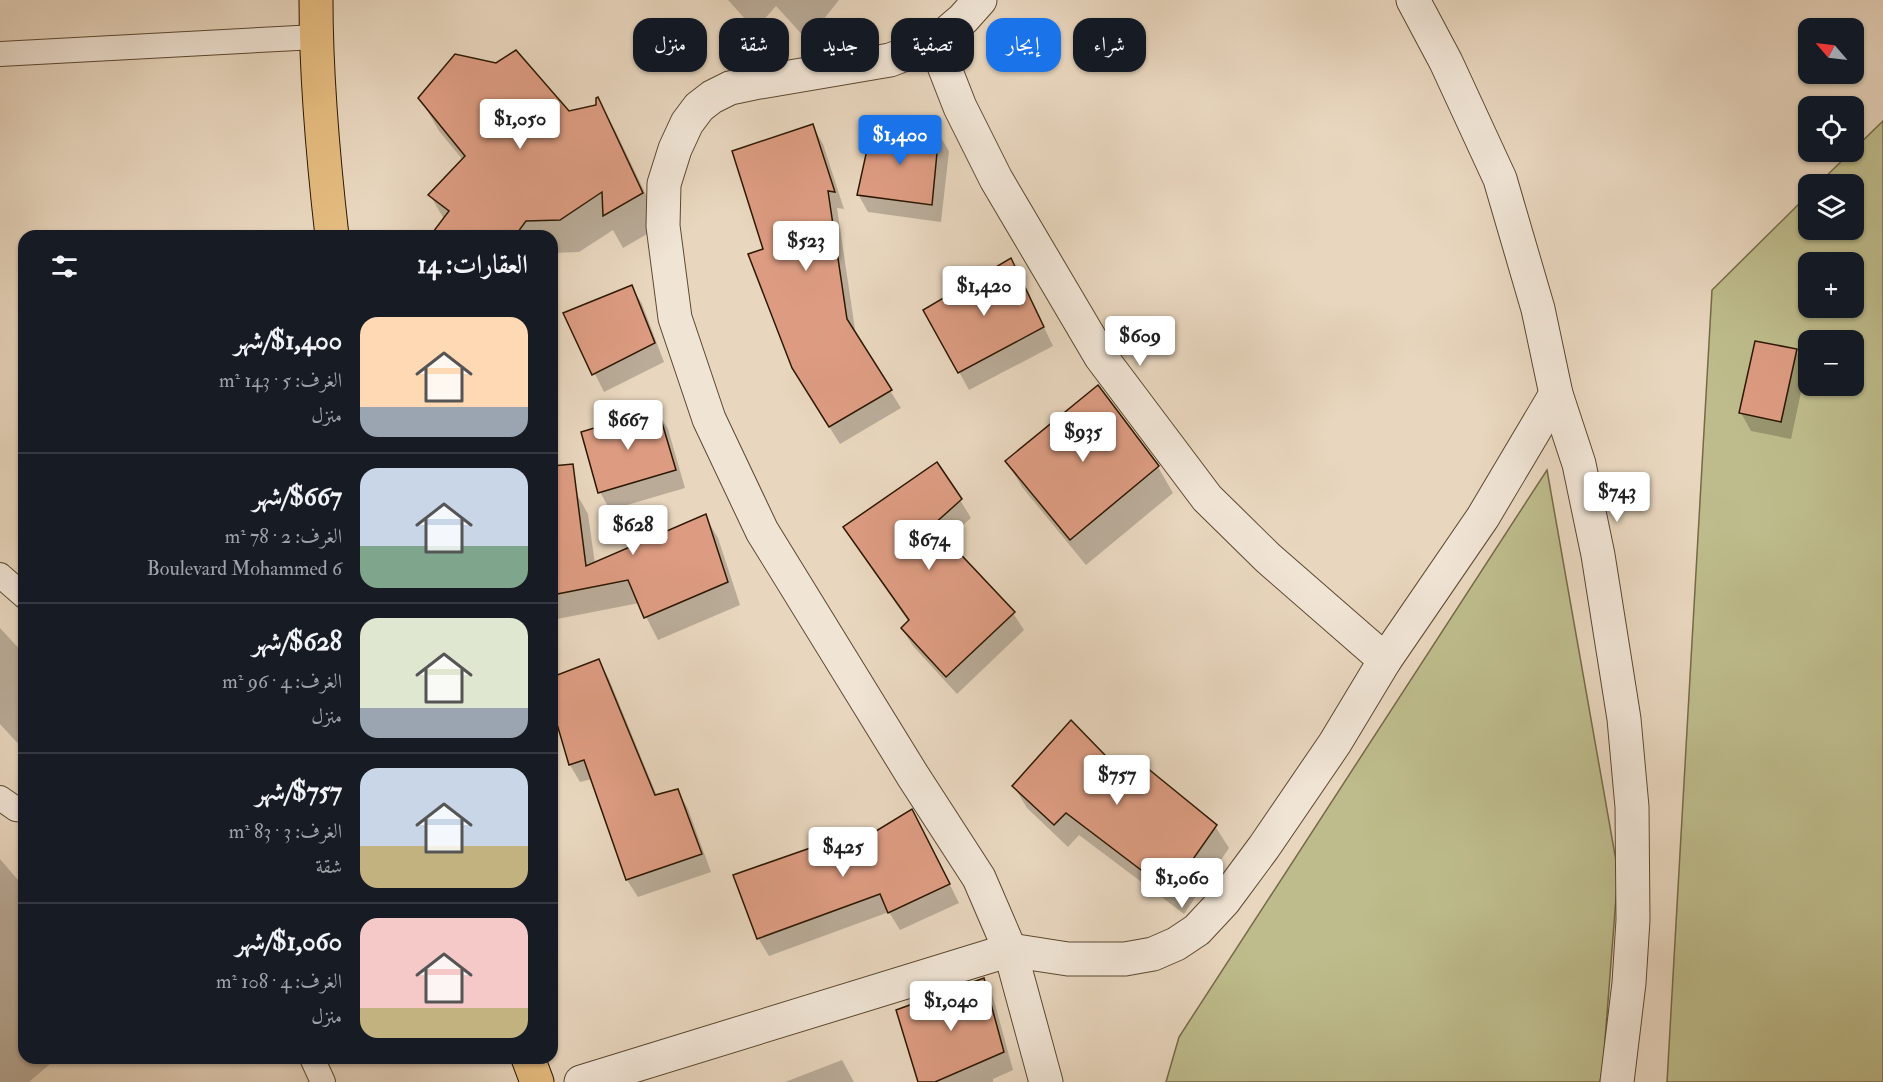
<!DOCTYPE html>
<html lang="ar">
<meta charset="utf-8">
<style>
body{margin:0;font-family:"IM FELL Double Pica",Amiri,serif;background:#242831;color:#f1f3f6;direction:rtl;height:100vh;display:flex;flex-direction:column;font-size:22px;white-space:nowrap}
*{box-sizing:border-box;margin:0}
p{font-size:20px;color:#9ea1a6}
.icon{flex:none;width:33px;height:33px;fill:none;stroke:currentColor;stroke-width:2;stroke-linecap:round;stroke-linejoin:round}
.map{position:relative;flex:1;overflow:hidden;direction:ltr}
.details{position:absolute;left:18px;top:230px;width:540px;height:834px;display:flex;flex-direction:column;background:#171b24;border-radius:18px;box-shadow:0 2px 4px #0004;direction:rtl}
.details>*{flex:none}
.top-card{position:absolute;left:576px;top:18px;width:570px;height:54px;direction:rtl;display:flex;gap:12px}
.needle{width:39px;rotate:298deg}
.fabs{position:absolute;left:1798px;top:18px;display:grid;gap:12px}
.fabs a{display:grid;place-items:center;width:66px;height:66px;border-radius:12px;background:#171b24;box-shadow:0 2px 4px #0004;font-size:30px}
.price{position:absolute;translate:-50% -51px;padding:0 14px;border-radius:6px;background:#fff;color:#222;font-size:20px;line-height:39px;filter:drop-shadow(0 2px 3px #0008)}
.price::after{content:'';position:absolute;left:50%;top:36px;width:18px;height:14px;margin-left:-9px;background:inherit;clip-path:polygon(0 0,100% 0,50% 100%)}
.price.selected{background:#1a73e8;color:#fff}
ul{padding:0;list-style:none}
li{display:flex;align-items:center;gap:18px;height:150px;padding:0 30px}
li+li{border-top:2px solid #363941}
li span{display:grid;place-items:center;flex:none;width:168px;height:120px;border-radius:18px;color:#555}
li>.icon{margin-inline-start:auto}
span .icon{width:72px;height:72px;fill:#fffc;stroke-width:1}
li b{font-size:26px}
h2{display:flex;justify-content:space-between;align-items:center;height:72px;padding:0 30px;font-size:26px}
.tag{padding:0 21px;border-radius:18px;background:#171b24;box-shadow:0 2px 4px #0004;font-size:21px;line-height:54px}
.tag.selected{background:#1a73e8;color:#fff}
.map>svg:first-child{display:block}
.green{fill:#bebc8c;stroke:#756a46;stroke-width:1.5;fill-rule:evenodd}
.shadow{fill:#0003}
.building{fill:#dd9c82;stroke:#2c1800;stroke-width:1.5}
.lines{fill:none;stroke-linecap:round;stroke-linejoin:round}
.service-casing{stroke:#5b4830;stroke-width:26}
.minor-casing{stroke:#5b4830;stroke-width:35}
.primary-casing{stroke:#2c1800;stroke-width:35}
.service{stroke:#f0e4d5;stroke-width:24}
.minor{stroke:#f0e4d5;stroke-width:33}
.primary{stroke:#e4bb7f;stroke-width:33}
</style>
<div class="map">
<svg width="1883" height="1082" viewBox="0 0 1883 1082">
<rect width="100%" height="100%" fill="#e8d6be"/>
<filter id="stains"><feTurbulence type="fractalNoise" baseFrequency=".00333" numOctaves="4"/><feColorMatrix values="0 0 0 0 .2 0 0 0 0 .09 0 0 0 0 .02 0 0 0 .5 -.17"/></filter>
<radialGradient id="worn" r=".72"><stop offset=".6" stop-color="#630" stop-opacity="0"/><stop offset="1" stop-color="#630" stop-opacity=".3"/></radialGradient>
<g class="green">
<path d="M1883,121V1082H1667L1712,290L1809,194V230H1854V184H1818ZM1809,262H1854V308H1809ZM1809,340H1854V386H1809Z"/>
<polygon points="1547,470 1618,872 1603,1066 1600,1082 1166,1082 1179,1037"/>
</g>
<g class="shadow">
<polygon points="728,0 839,0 807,40 776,6 755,30"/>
<polygon points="420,98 568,113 598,106 598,100 616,132 661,226 623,248 613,230 579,252 552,253 552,236 440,236 444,219 430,195 463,160 439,131"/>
<polygon points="813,126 823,144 844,209 837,208 856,336 901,408 840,444 804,387 765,250"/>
<polygon points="938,133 949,151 941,222 868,212 858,194"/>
<polygon points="1020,278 1053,346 969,390 925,310"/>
<polygon points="631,286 642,304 664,362 604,392 565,314"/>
<polygon points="1796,351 1806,369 1791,439 1751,431 1741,413"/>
<polygon points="1098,387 1158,467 1173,493 1086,565 1022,487 1007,462"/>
<polygon points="657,411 668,429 685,488 610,510 600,492"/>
<polygon points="575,491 588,514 595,564 705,516 718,538 740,605 658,640 639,603 552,620 552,497"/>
<polygon points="960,500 971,518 946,540 1013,613 1024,630 957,694 913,646 902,629 909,622 855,545 845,528"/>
<polygon points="0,628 24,654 24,750 0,724"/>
<polygon points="599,661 609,679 657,796 678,791 688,809 711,872 638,897 627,880 592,779 580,782 570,765 552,702 552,678"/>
<polygon points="1014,786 1134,788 1215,826 1229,848 1184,914 1079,835 1068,847 1027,808"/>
<polygon points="922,829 959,903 900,930 889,912 769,956 758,938 816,848 825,864"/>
<polygon points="0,859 24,887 24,1058 57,1058 29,1082 0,1082"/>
<polygon points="983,980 993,997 1013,1070 993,1079 993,1082 919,1082"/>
<polygon points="842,1060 854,1082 785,1082"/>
</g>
<g class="building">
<polygon points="516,50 569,111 596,105 596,98 598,97 643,193 603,216 602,192 560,220 526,221 515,236 430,236 449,211 428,195 465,156 418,98 455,54 496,63"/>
<polygon points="813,124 835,192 828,191 847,319 892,390 829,427 792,368 748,254 763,249 732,151"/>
<polygon points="872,127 939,132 932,205 857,195"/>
<polygon points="1011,258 1044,327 958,373 923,310"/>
<polygon points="632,285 655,343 592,375 563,313"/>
<polygon points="1755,341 1797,349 1781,422 1739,413"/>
<polygon points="1098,385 1159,466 1070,540 1005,461"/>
<polygon points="658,409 676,470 598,493 581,432"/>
<polygon points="937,462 962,499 933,525 1015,612 946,677 901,628 909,620 843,527"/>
<polygon points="573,464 586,566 706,514 728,582 644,618 628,580 552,595 552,466"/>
<polygon points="599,659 655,795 678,789 702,854 626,880 584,760 569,765 552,707 552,677"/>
<polygon points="1071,720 1134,785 1146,767 1217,825 1170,892 1066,813 1054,825 1012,786"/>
<polygon points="912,809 950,884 888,913 880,894 757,939 733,875 816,846 822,864"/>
<polygon points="984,978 1004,1052 935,1082 918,1082 896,1010"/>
</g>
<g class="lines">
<defs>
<g id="service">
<polyline points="0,54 316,37"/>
<polyline points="0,575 24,596"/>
<polyline points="0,798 16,809 24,810"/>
<polyline points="312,1058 323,1082"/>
</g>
<g id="minor">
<polyline points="980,0 963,19 935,43 890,60 754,83 730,88 712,97 699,107 687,123 675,149 664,184 663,226 675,318 709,419 762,531 913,776 979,878 1010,950 1046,1082"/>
<polyline points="1413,0 1446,62 1500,179 1538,309 1556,394 1579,464 1598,555 1624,719 1632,807 1633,920 1629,983 1617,1082"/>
<polyline points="935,43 960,107 996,179 1101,357 1207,498 1268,558 1385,660"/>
<polyline points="581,1082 1010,950 1068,959 1125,959 1153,954 1176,944 1197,930 1224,901 1264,847 1335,743 1385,660 1483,517 1556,394"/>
</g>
<g id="primary">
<path d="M316,0C316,79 323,157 332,236"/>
<polyline points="528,1058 537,1082"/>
</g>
</defs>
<use href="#service" class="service-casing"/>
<use href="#minor" class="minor-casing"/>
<use href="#primary" class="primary-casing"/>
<use href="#service" class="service"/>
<use href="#minor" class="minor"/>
<use href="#primary" class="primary"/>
</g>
<rect width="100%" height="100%" filter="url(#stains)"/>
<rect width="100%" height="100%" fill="url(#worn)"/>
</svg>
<div class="fabs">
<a><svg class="needle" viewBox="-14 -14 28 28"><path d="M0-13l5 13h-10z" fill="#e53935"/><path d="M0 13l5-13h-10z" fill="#9ea1a6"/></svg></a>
<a><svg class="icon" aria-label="locate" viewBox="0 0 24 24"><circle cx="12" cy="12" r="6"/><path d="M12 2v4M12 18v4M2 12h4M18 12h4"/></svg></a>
<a><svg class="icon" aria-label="layers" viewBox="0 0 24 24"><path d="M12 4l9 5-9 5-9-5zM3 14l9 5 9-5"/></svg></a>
<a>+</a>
<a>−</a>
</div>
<b class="price" style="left:520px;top:150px">$1,050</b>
<b class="price selected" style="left:900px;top:166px">$1,400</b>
<b class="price" style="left:806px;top:272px">$523</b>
<b class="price" style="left:984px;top:317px">$1,420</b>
<b class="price" style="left:1140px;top:367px">$609</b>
<b class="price" style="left:628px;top:451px">$667</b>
<b class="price" style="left:1083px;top:463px">$935</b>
<b class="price" style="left:1617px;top:523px">$743</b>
<b class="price" style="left:633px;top:556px">$628</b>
<b class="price" style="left:929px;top:571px">$674</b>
<b class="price" style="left:1117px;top:806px">$757</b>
<b class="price" style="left:843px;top:878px">$425</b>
<b class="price" style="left:1182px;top:909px">$1,060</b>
<b class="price" style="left:951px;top:1032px">$1,040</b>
<div class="top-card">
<a class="tag">شراء</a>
<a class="tag selected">إيجار</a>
<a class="tag">تصفية</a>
<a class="tag">جديد</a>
<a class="tag">شقة</a>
<a class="tag">منزل</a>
</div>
<section class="details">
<h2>العقارات: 14<svg class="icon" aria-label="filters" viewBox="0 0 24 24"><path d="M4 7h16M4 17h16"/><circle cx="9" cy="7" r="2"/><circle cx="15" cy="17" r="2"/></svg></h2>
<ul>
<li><span style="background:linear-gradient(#ffd9b3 75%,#9aa5b1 0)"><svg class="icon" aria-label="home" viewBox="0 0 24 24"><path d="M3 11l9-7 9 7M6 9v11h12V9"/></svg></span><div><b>$1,400/شهر</b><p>الغرف: 5 · 143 m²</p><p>منزل</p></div></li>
<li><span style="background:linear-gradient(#c9d6e8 65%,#7fa58c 0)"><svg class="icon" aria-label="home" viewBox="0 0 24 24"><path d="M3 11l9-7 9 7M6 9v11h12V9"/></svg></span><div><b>$667/شهر</b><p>الغرف: 2 · 78 m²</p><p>Boulevard Mohammed 6</p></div></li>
<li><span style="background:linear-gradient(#dfe7d0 75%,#9aa5b1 0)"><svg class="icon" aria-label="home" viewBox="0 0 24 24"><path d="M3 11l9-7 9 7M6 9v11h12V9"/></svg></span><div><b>$628/شهر</b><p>الغرف: 4 · 96 m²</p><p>منزل</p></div></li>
<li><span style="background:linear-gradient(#c9d6e8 65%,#c2b280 0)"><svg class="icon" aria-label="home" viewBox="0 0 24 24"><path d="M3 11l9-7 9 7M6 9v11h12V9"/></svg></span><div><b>$757/شهر</b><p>الغرف: 3 · 83 m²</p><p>شقة</p></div></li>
<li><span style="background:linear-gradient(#f6c9c9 75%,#c2b280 0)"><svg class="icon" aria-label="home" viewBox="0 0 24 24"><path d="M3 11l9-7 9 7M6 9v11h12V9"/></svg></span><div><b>$1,060/شهر</b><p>الغرف: 4 · 108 m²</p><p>منزل</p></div></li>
</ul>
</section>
</div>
